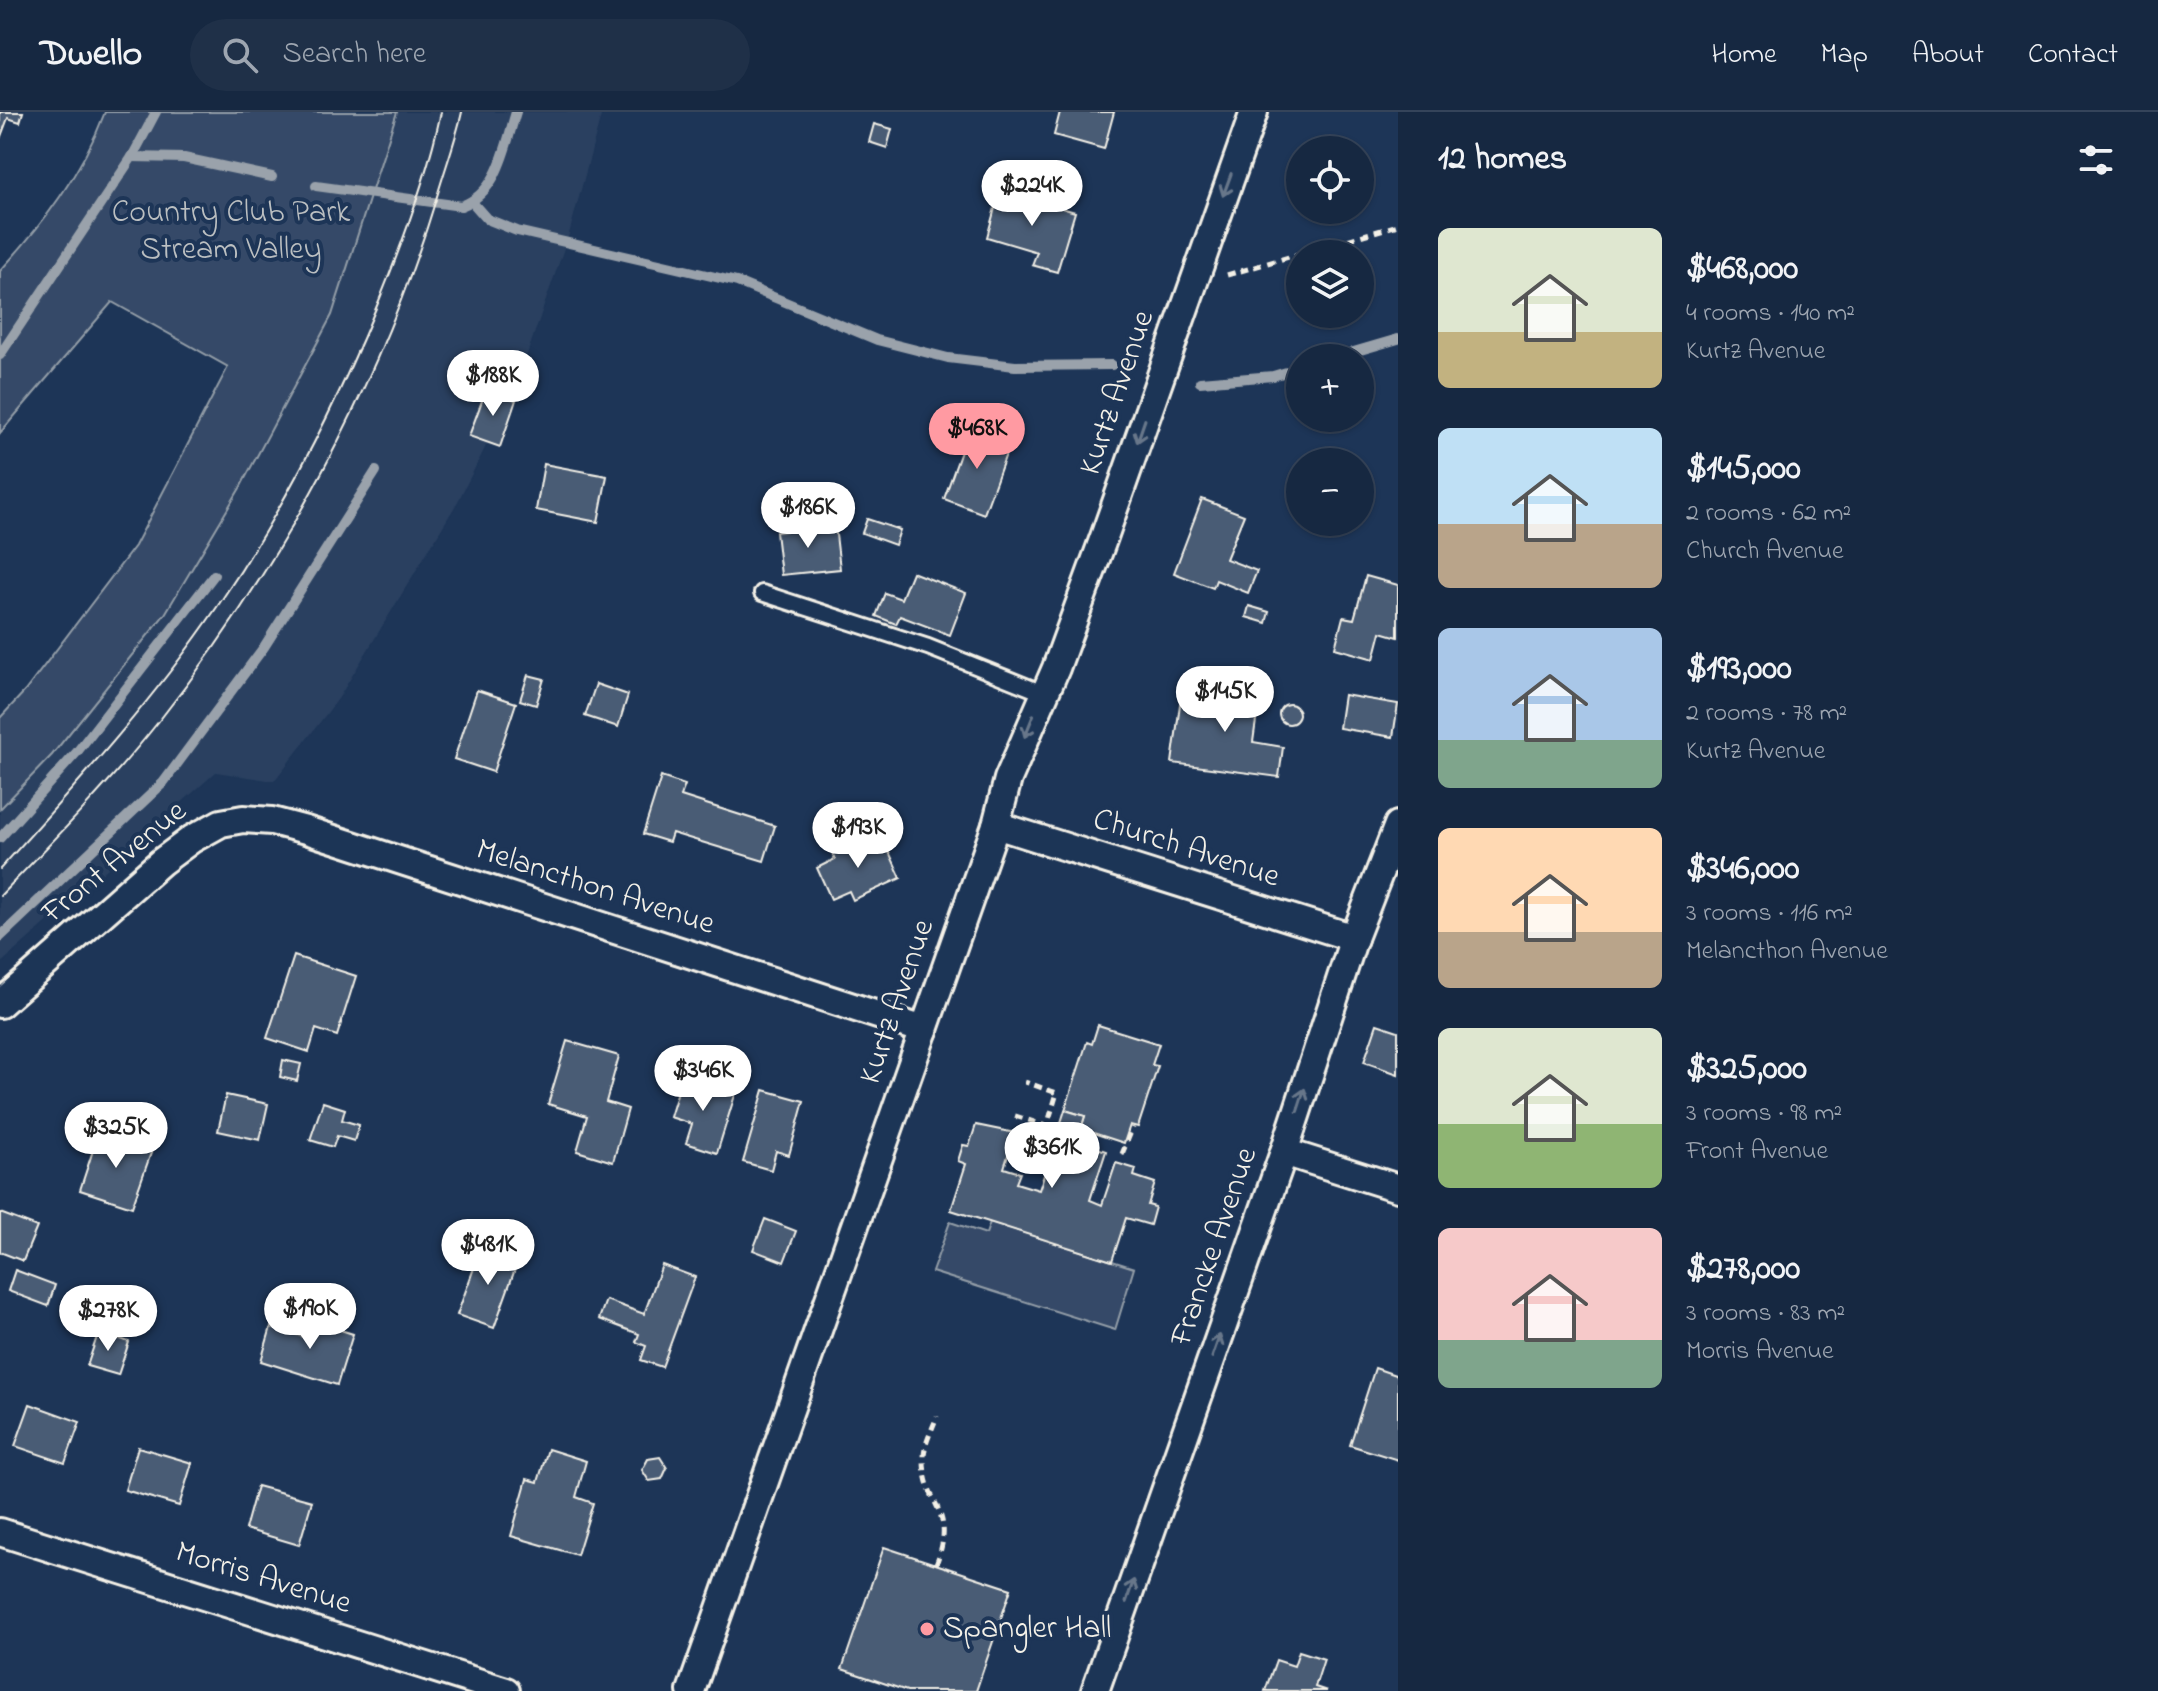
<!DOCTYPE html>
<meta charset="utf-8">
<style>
body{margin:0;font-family:"Indie Flower",sans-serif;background:#1f3048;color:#f1f3f6;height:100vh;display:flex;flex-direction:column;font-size:30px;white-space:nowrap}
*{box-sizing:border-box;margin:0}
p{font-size:26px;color:#9ea6b1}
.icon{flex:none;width:44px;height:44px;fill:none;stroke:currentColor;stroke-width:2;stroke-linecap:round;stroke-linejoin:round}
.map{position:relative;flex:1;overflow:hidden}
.drawer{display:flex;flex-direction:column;background:#162841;width:760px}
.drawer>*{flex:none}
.controls{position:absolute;left:1286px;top:24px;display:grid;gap:16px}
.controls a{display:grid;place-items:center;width:88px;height:88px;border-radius:50%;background:#162841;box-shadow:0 2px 6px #0004,0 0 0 2px #35445a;font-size:40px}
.price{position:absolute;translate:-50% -68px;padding:0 18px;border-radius:28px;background:#fff;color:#222;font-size:26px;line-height:52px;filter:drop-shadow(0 2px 4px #0008)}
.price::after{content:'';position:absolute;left:50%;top:48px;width:24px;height:18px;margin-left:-12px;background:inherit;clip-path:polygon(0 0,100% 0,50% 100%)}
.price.selected{background:#ff9aa2;color:#111}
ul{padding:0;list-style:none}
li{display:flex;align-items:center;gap:24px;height:200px;padding:0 40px}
li span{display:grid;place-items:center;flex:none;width:224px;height:160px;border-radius:12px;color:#555}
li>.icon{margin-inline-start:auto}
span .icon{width:96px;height:96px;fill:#fffc;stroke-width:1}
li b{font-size:34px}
h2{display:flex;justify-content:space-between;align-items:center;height:96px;padding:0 40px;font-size:34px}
header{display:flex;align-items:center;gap:48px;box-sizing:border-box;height:112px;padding:0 40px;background:#162841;border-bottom:2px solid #35445a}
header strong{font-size:38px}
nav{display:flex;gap:44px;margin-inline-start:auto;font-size:28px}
.search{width:560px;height:72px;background:#1f3048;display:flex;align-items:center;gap:20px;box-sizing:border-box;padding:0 28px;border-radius:44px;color:#9ea6b1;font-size:30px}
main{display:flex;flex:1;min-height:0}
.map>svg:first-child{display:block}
.built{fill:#2a4060}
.green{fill:#354a67;stroke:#949ea8;stroke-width:2}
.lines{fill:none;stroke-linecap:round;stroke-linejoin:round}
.stream{stroke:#9aa2ab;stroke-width:10}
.building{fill:#485b74;stroke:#f4f1e8;stroke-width:2}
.service-casing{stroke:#f4f1e8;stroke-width:20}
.minor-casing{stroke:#f4f1e8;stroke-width:32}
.path{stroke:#f4f1e8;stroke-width:5;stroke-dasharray:8 6;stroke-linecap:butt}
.service{stroke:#1d3557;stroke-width:14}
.minor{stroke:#1d3557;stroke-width:26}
.tram{stroke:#f4f1e8;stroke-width:2}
.oneway{stroke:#68778a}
.poi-dot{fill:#ff9aa2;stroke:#1d3557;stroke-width:3}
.labels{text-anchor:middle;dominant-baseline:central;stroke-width:8;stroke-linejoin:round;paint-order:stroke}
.park-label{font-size:32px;fill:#bbbfc1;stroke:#1d3557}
.street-label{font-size:32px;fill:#f4f1e8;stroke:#1d3557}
.poi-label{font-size:32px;fill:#f4f1e8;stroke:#1d3557;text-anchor:start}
</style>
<header>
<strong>Dwello</strong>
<div class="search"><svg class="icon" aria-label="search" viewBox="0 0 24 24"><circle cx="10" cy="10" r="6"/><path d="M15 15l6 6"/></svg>Search here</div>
<nav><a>Home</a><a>Map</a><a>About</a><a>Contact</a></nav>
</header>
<main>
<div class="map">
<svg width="1398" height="1579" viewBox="0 0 1398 1579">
<rect width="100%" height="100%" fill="#1d3557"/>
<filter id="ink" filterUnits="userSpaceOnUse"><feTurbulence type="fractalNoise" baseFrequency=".0125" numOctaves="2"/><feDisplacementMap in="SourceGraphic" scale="16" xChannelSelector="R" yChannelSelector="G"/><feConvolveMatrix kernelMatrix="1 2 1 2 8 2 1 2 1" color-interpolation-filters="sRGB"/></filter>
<g filter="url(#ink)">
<polygon class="built" points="397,0 602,0 569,122 524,251 483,340 457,391 338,587 274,669 216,660 0,852 0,697 52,643 165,502 332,203"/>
<g class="green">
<path d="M105,0H397L332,203L240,376L165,502L52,643L0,697V606L25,579L135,434L228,255L112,190L0,321V159C43,112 82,61 105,0Z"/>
<polygon points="950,1110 986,1122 990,1110 1134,1156 1115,1218 932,1160"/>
</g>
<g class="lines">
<g class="stream">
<polyline points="132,45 184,46 272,65"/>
<path d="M316,74L461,94C499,80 505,35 516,0"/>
<polyline points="472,90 487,107 517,119 737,170 877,228 948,246 1015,254 1112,253"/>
<polyline points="0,243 132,45 156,0"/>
<polyline points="1333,246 1398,227"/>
<polyline points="1200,270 1273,264 1300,256"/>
<polyline points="0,726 77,640 214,463"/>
<polyline points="0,825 163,671 264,535 376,359"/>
</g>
</g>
<g class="building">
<polygon points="0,0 23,0 20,10 8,6 0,27"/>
<polygon points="1060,0 1114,0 1104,37 1054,23"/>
<polygon points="874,12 892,17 887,36 869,30"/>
<polygon points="1000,78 1075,100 1057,160 1032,153 1037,140 987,125"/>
<polygon points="486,278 516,288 500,335 469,324"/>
<polygon points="969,317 1010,331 984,402 944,387"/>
<polygon points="544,352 607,364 598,410 536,398"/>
<polygon points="1202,387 1244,403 1226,447 1257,459 1248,481 1216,468 1213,476 1174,461"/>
<polygon points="867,407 900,418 895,433 862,421"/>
<polygon points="835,414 840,457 781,463 776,420"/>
<polygon points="912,460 966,481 950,523 900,504 896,512 876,504 885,481 901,487"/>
<polygon points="1366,464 1398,473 1398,525 1381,520 1374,547 1335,536 1343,505 1354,507"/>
<polygon points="1249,494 1269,500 1266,511 1246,505"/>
<polygon points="528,563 544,567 536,593 520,588"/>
<polygon points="1225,569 1261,573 1253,630 1283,635 1279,665 1172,651 1181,585 1222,591"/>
<polygon points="596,572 628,583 618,615 585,604"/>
<polygon points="477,578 516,591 493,660 454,647"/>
<polygon points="1344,583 1398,592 1393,625 1339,616"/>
<circle cx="1289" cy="602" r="10"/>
<polygon points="661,665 685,673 681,684 775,714 764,749 672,721 669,730 643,722"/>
<polygon points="857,725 865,741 885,731 901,766 853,788 849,779 831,787 817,756 835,747 830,737"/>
<polygon points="294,844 356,864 337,924 316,917 309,940 267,926"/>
<polygon points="1377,912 1398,919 1398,962 1364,950"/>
<polygon points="1098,913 1159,932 1152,953 1158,954 1138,1015 1130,1013 1124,1031 1081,1017 1085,1004 1065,998 1087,930 1092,932"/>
<polygon points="567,929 619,944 606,990 628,997 613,1050 577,1039 587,1004 548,992"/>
<polygon points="283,948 301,952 297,969 280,965"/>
<polygon points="682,966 735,983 717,1041 686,1031 692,1012 670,1005"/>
<polygon points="764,978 804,989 789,1043 776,1039 771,1058 743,1050"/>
<polygon points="226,983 268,992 260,1028 218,1019"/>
<polygon points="323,990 345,997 342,1008 359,1013 354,1029 337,1024 333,1035 310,1028"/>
<polygon points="1065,998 1085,1004 1077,1029 1106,1039 1090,1088 1102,1093 1116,1051 1136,1057 1134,1064 1155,1071 1148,1093 1155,1095 1150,1113 1126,1106 1112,1149 951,1098 966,1052 958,1049 963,1033 969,1034 976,1013 1015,1021 1004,1056 1020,1061 1016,1071 1039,1078 1046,1057 1029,1051 1039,1018 1057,1023"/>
<polygon points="99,1020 152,1038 132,1095 80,1078"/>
<polygon points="0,1101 37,1115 23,1149 0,1140"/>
<polygon points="765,1107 796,1119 784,1150 753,1138"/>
<polygon points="482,1134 519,1146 494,1216 457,1203"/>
<polygon points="662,1153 695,1165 662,1255 641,1248 646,1234 636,1230 639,1222 599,1207 606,1188 644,1202"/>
<polygon points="15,1158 55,1173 48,1194 8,1179"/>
<polygon points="309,1208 353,1222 337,1273 261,1249 271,1215 304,1225"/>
<polygon points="99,1219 129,1230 118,1263 87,1254"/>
<polygon points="1375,1256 1398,1264 1398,1348 1350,1333"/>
<polygon points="30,1292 80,1310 65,1351 15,1334"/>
<polygon points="138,1335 192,1351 179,1394 125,1378"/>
<polygon points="548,1337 586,1349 576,1385 593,1391 577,1443 511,1424 527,1367 538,1370"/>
<polygon points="660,1345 667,1356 662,1367 649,1369 642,1358 648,1347"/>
<polygon points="257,1374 312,1389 299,1433 245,1417"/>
<polygon points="884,1435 1011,1477 976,1579 907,1579 842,1557"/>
<polygon points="1299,1539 1324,1547 1315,1575 1327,1579 1265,1579 1276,1548 1294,1554"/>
</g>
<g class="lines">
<defs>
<polyline id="service" points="762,481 928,535 1043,581"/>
<g id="minor">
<polyline points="996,713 1354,826"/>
<polyline points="0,892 161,750 192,727 221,711 243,707 272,709 306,718 924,918"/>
<polyline points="1284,1040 1398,1076"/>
<polyline points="0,1420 506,1579"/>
<polyline points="691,1579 996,713 1008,667 1056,556 1104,425 1254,0"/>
<polyline points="1095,1579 1284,1040 1354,826 1398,713"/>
</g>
</defs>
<use href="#service" class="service-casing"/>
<use href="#minor" class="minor-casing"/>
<g class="path">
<polyline points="1227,163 1398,113"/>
<polyline points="1015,1004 1047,1014 1057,981 1025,970"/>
<polyline points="1047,1014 1058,1018"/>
<polyline points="1122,1042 1133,1015"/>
<path d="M936,1452C958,1396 923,1395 924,1345C924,1332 933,1316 937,1304"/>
</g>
<use href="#service" class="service"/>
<use href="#minor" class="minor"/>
<g class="tram">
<path d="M0,757C76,673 153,589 217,495C281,401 333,300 376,196C402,133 427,66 441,0"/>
<path d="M0,784C55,727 110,671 159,609C283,452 380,272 438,81C446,54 456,27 462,0"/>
</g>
</g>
<defs><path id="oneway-shaft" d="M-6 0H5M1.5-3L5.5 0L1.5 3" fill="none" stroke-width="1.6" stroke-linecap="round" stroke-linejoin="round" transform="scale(2)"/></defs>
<g class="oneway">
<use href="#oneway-shaft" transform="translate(1227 73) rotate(110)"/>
<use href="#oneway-shaft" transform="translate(1141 319) rotate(109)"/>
<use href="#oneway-shaft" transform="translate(1029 614) rotate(112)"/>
<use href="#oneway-shaft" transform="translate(1301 988) rotate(-72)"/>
<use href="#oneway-shaft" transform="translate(1216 1234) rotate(-71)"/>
<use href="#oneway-shaft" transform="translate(1130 1479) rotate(-71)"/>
</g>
</g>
<circle class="poi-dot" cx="927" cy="1517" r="8"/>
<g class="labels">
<g class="park-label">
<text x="231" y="101">Country Club Park<tspan x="231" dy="37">Stream Valley</tspan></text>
</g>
<g class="street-label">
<text transform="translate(1118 281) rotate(-71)">Kurtz Avenue</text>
<text transform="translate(1186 737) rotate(18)">Church Avenue</text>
<text transform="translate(115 751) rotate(-39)">Front Avenue</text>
<text transform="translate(595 776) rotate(18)">Melancthon Avenue</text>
<text transform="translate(898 890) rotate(-71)">Kurtz Avenue</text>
<text transform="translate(1215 1135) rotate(-71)">Francke Avenue</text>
<text transform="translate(263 1467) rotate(17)">Morris Avenue</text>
</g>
<g class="poi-label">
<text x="943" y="1517">Spangler Hall</text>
</g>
</g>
</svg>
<div class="controls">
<a><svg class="icon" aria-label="locate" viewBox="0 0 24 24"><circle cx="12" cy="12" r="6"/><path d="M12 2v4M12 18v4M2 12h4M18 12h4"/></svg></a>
<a><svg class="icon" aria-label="layers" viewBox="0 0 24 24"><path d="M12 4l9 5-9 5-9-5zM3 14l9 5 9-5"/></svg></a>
<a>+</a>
<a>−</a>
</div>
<b class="price" style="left:1032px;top:116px">$224K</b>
<b class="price" style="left:493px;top:306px">$188K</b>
<b class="price selected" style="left:977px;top:359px">$468K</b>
<b class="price" style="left:808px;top:438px">$186K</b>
<b class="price" style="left:1225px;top:622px">$145K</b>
<b class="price" style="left:858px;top:758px">$193K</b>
<b class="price" style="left:703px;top:1001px">$346K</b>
<b class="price" style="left:116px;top:1058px">$325K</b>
<b class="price" style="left:1052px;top:1078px">$361K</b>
<b class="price" style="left:488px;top:1175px">$481K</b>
<b class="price" style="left:310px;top:1239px">$190K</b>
<b class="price" style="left:108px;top:1241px">$278K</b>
</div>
<section class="drawer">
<h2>12 homes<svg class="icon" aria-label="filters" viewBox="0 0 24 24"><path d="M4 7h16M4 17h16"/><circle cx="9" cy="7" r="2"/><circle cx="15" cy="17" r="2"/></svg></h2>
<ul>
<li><span style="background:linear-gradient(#dfe7d0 65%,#c2b280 0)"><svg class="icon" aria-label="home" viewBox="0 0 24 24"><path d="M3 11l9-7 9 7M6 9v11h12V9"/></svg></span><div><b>$468,000</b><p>4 rooms · 140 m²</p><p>Kurtz Avenue</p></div></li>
<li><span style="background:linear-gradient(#bfe0f5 60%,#b9a48a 0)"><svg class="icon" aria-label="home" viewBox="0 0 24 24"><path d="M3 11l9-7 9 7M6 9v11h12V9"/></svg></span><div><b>$145,000</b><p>2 rooms · 62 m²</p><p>Church Avenue</p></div></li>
<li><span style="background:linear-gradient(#a9c7e8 70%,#7fa58c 0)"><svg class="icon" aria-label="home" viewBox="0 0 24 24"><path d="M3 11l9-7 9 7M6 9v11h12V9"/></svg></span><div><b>$193,000</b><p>2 rooms · 78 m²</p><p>Kurtz Avenue</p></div></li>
<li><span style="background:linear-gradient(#ffd9b3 65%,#b9a48a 0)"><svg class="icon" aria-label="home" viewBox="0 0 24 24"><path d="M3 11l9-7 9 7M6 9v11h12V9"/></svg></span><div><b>$346,000</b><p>3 rooms · 116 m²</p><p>Melancthon Avenue</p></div></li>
<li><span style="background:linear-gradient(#dfe7d0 60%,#8fb573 0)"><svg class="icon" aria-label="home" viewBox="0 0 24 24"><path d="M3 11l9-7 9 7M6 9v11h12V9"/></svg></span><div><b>$325,000</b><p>3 rooms · 98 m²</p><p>Front Avenue</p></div></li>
<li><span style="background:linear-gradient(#f6c9c9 70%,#7fa58c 0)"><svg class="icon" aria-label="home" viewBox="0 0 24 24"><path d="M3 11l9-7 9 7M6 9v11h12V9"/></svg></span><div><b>$278,000</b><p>3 rooms · 83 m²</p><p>Morris Avenue</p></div></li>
</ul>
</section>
</main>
